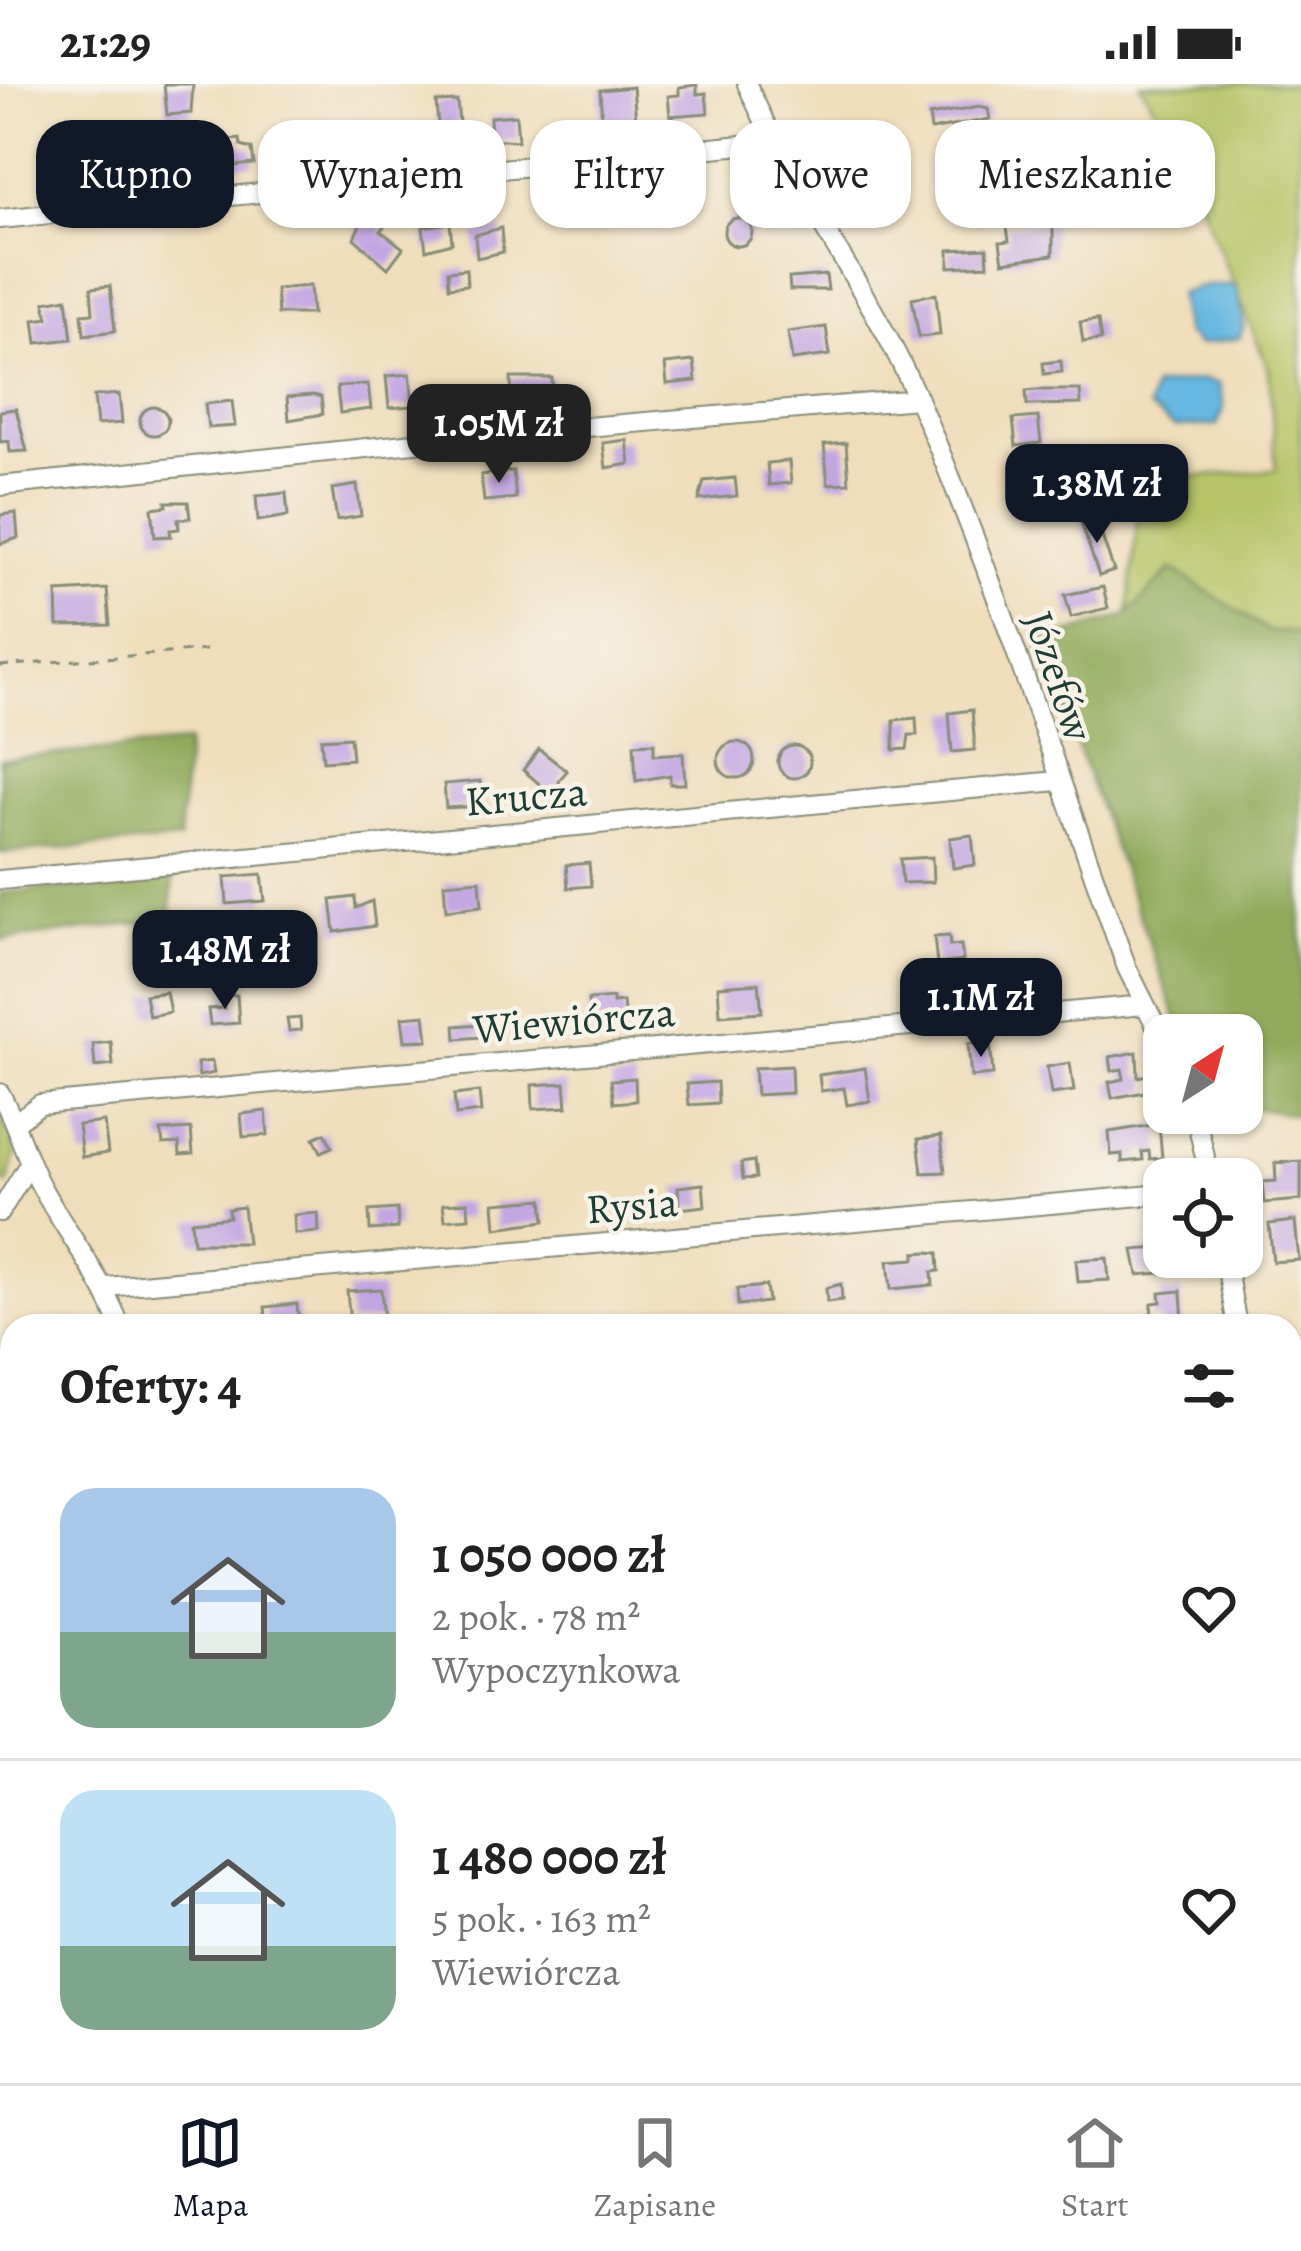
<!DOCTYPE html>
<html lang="pl">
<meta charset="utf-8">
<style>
body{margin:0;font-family:Alegreya,serif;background:#f2f2f2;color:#222;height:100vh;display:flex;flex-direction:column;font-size:45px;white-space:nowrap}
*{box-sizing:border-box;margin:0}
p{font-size:39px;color:#767676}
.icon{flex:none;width:66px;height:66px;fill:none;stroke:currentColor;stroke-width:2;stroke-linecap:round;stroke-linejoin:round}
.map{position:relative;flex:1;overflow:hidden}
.sheet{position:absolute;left:0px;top:1230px;width:1302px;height:771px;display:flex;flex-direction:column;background:#fff;border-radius:36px 36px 0 0;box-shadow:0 3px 9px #0004}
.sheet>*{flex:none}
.hud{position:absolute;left:36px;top:36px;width:1230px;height:108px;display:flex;gap:24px}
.needle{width:78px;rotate:36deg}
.tools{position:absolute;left:1143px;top:930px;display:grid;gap:24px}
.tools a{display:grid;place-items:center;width:120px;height:120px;border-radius:24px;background:#fff;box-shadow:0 3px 9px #0004;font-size:60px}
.price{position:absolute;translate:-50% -102px;padding:0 27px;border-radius:24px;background:#111827;color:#fff;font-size:39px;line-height:78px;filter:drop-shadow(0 3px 6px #0008)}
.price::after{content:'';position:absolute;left:50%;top:72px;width:36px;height:27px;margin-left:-18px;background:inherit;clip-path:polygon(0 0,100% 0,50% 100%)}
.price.on{background:#222;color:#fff}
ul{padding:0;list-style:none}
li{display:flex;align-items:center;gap:36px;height:300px;padding:0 60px}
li+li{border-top:3px solid #e0e0e0}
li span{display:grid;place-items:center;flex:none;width:336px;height:240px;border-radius:36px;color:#555}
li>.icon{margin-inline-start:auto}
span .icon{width:144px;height:144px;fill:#fffc;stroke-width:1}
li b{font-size:51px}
h2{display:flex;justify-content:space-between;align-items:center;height:144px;padding:0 60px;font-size:51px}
.chip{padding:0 42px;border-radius:36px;background:#fff;box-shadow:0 3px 9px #0004;font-size:42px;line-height:108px}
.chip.on{background:#111827;color:#fff}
.status{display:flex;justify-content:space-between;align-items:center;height:84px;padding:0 60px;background:#fff;direction:ltr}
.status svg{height:33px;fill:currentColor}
.dock{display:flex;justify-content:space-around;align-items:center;height:168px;border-top:3px solid #e0e0e0;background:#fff;font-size:33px;color:#767676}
.dock a{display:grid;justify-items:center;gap:6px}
.dock .on{color:#111827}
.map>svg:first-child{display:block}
.green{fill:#b7c567;stroke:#6b814e;stroke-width:3}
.forest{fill:#91aa5c;stroke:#587448;stroke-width:3}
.water{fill:#65b8e1;stroke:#427a8a;stroke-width:3}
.building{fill:#c3a5e2}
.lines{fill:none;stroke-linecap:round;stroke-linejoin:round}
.minor-casing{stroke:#888d78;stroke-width:22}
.path{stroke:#888d78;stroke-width:3;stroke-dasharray:9 9;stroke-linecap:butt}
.minor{stroke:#fff;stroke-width:18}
.labels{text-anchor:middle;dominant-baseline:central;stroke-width:9;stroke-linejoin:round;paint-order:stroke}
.street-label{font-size:42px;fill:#1f3d34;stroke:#f7f3e8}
</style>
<div class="status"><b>21:29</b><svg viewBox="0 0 49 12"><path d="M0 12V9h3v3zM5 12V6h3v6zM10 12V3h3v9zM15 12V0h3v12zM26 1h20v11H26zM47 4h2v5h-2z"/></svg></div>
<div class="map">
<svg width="1301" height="1999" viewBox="0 0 1301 1999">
<rect width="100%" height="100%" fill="#f7f3e8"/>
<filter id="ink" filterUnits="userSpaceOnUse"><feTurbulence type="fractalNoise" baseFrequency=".00833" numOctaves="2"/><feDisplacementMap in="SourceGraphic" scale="24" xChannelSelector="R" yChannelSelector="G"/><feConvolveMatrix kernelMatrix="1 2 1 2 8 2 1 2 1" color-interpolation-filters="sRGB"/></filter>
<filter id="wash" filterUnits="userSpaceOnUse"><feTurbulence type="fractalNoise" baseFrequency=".004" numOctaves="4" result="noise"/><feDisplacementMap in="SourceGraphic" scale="48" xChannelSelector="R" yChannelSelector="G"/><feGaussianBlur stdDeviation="2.7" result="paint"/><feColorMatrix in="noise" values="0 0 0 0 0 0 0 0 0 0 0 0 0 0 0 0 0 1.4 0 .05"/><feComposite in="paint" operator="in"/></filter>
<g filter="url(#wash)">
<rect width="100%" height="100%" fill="#f0ddbc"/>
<g class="green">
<polygon points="1140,0 1301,0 1301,549 1270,548 1172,485 1128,531 1141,397 1276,386 1269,286 1170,47"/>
<polygon points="0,1026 16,1069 7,1100 0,1096"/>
<polygon points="12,1687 12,1780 0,1773 0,1707"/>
<polygon points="1301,1877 1301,1999 486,1999 481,1989 1290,1989 1290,1878"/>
<polygon points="0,1884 12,1889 12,1989 54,1989 48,1999 0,1999"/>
</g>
<g class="forest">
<polygon points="1172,485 1270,548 1301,549 1301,1031 1242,1022 1242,951 1183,951 1039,559 1127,531"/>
<polygon points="187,659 179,756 0,769 0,675"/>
<polygon points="173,793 170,836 0,856 0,809"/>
<polygon points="54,1989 481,1989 486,1999 48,1999"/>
</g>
<g class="water">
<polygon points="1208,201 1236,201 1244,241 1239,254 1198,261 1185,249 1178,210"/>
<polygon points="1202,296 1219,300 1224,323 1217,341 1175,343 1148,324 1153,303"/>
</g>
<g id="blocks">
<g class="building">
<polygon points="164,0 193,0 191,29 167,31"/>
<polygon points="697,1 697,10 706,9 708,29 670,32 668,12 679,11 679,3"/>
<polygon points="633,3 636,36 602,38 600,6"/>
<polygon points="457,17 459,39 438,41 436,18"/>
<polygon points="979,23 988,25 990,35 931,46 929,32"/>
<polygon points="516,31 518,57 491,55 490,33"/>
<polygon points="304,50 306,73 280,74 278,53"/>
<polygon points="351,54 354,80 326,84 323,57"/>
<polygon points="240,55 241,62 252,65 254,80 232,82 229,56"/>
<polygon points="87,60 90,85 56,88 54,63"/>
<polygon points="1058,73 1077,119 1083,116 1087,125 1069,133 1046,78"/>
<polygon points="1038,78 1042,93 1011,100 1008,85"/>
<polygon points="379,131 387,139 381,147 403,164 388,184 354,154 364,132"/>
<circle cx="738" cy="148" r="14"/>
<polygon points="1053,136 1053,171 1003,178 1000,158 1009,157 1007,143"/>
<polygon points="450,139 452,159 426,166 423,143"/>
<polygon points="501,144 503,168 477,174 475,151"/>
<polygon points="987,164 988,181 949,183 949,166"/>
<polygon points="466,185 467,201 449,203 448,187"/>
<polygon points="826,191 828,206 790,206 789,194"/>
<polygon points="110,202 115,247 84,251 82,230 93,229 91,204"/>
<polygon points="310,202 312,230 278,230 276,205"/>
<polygon points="936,210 940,251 919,253 912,214"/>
<polygon points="67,214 72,255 37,259 34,236 48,234 45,218"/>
<polygon points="1098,236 1101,256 1083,258 1080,238"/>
<polygon points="826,243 830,271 792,276 788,248"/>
<polygon points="694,277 696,297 667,300 665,280"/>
<polygon points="1061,277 1062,288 1044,290 1043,279"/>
<polygon points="410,290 413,322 389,324 386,292"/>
<polygon points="511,294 552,294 553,315 512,316"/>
<polygon points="368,300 371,325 340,329 337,303"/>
<polygon points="1036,306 1080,306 1081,320 1027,321 1026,307"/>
<polygon points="119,310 122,339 97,341 94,312"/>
<polygon points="313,311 321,313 323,330 289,336 287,313"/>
<polygon points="232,317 235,342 208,344 205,320"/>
<circle cx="154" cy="337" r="14"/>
<polygon points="16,325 27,367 10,368 9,357 0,358 0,327"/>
<polygon points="1038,333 1041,359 1016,362 1013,335"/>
<polygon points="627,356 630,380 606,384 603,359"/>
<polygon points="846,359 849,399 828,400 824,361"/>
<polygon points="789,377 791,399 769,401 767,379"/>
<polygon points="513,387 516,414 484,417 481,391"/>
<polygon points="735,394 737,412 699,416 704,397"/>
<polygon points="357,401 361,432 337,436 332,405"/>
<polygon points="286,409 288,432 258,437 256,412"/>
<polygon points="166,418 188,418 190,434 178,435 179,445 170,446 171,452 155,453 152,424 167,422"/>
<polygon points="16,429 18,454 0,460 0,431"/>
<polygon points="1095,432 1114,487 1099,492 1081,438"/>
<polygon points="1103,503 1108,524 1071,533 1065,511"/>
<polygon points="107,505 110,541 58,542 57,508"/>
<polygon points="972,626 975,666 952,668 949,629"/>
<polygon points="916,634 917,651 909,651 907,665 894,666 894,636"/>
<polygon points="350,653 352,675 323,677 321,655"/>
<circle cx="736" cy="676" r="18"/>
<polygon points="654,659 654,671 683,669 685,700 670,700 670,691 636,697 634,660"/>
<circle cx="794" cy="678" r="16"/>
<polygon points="539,665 567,687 559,696 560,710 574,708 575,721 554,723 552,704 549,708 523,686"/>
<polygon points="480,697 482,722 446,724 444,700"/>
<polygon points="972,751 975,781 953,784 950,754"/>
<polygon points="932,773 933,798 902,799 900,775"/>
<polygon points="589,779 591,802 568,804 566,781"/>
<polygon points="262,790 265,817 227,820 225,793"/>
<polygon points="480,796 482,822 446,826 444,799"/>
<polygon points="355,813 356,824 372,817 375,842 335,848 331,816"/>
<polygon points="949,852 950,862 961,861 963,877 937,880 934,853"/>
<polygon points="759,899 762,928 720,931 718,902"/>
<polygon points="166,908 170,928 149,932 145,911"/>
<polygon points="237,911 239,939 210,941 208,925 224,924 223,912"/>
<polygon points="613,914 613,919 623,918 625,939 590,938 588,916"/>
<polygon points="425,931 428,956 405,957 402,933"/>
<polygon points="300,934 301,946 289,947 287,935"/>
<polygon points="480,940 481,953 456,955 455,942"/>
<polygon points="111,958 113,981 95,983 93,960"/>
<polygon points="990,958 993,991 971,993 968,960"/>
<polygon points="1137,968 1138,993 1147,991 1150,1007 1112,1014 1109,998 1124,995 1122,985 1112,987 1110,973"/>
<polygon points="212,977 214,989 199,992 197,979"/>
<polygon points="1070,979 1074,1007 1051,1010 1047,983"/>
<polygon points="791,982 792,1009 756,1011 754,984"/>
<polygon points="865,984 870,1017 847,1021 844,1004 821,1007 819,991"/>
<polygon points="635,994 636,1017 614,1019 611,996"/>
<polygon points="717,998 718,1019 689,1021 687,1000"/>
<polygon points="565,999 567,1023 533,1025 532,1001"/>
<polygon points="479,1008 481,1028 456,1031 454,1011"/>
<polygon points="266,1027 268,1051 243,1053 241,1030"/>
<polygon points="104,1038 108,1069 82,1073 78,1041"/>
<polygon points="1159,1040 1162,1074 1150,1075 1149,1067 1142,1068 1143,1076 1122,1078 1122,1070 1111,1071 1109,1048"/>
<polygon points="191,1045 193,1070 180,1071 179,1059 163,1060 161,1047"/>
<polygon points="325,1049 332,1063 321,1068 314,1054"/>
<polygon points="941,1052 945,1088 922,1089 918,1055"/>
<polygon points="754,1077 756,1094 743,1095 741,1079"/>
<polygon points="1301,1077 1301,1116 1264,1119 1262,1098 1276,1097 1275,1079"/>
<polygon points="703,1100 705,1122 679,1125 678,1103"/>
<polygon points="543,1115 545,1137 496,1144 494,1119"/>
<polygon points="468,1118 469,1134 445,1136 443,1120"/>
<polygon points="243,1123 247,1159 193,1159 191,1137 229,1133 228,1125"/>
<polygon points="397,1125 398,1144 370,1146 369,1127"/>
<polygon points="318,1129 319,1148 295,1150 294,1131"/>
<polygon points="1295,1137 1299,1176 1273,1178 1269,1140"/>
<polygon points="1159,1164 1162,1189 1138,1191 1133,1166"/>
<polygon points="927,1168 938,1169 939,1187 932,1188 933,1201 891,1205 888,1177 915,1175 915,1169"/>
<polygon points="1107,1174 1109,1196 1078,1198 1076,1176"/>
<polygon points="841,1200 842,1216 827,1218 826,1204"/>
<polygon points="766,1202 768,1218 738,1221 737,1205"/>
<polygon points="381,1205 384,1236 350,1239 347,1207"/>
<polygon points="1181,1207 1183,1240 1162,1242 1161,1235 1151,1233 1152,1219 1161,1218 1160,1209"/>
<polygon points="297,1220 299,1242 267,1242 265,1223"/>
<polygon points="1297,1730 1301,1759 1290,1761 1290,1732"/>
<polygon points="0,1781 12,1788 12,1813 0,1806"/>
</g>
</g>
</g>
<g filter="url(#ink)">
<use href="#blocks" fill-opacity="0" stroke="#888d78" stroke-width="3"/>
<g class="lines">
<defs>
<g id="minor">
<path d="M747,0C794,109 868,202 916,311C998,497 1057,694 1127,884L1164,958"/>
<polyline points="0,135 772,58"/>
<polyline points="0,402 491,351 918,315"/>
<polyline points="0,796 1058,697"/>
<path d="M0,1009C17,1040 25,1073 42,1104C68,1151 102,1193 120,1242"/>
<polyline points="1195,1029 1210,1095"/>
<polyline points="16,1038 40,1020 1145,921"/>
<polyline points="0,1128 29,1080"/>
<polyline points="1225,1173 1237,1242"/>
<polyline points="106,1203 1164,1110"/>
<polyline points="1290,1376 1301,1375"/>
<polyline points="1290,1486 1301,1528"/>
<polyline points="1290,1636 1301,1635"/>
<polyline points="1290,1791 1301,1790"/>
<polyline points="0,1896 12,1876"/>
</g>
</defs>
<use href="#minor" class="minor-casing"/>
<g class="path">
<polyline points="0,582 206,566"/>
<polyline points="1290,1950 1301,1949"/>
<polyline points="746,1999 858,1989"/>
</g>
<use href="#minor" class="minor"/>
</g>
</g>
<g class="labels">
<g class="street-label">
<text transform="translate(1059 592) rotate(71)">Józefów</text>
<text transform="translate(526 712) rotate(-5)">Krucza</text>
<text transform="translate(574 936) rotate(-5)">Wiewiórcza</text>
<text transform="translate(632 1121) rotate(-5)">Rysia</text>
</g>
</g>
</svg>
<div class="tools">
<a><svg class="needle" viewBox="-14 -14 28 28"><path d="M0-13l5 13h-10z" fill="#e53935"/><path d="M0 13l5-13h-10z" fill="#767676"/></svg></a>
<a><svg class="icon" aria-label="locate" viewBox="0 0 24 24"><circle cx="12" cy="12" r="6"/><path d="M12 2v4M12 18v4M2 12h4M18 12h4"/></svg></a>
</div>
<b class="price on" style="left:499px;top:402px">1.05M zł</b>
<b class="price" style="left:1097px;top:462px">1.38M zł</b>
<b class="price" style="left:225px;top:928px">1.48M zł</b>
<b class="price" style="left:981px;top:976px">1.1M zł</b>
<div class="hud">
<a class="chip on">Kupno</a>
<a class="chip">Wynajem</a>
<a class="chip">Filtry</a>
<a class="chip">Nowe</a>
<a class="chip">Mieszkanie</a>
</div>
<section class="sheet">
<h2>Oferty: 4<svg class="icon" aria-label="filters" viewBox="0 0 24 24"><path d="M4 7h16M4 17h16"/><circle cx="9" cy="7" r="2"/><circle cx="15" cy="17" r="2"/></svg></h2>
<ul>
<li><span style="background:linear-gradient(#a9c7e8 60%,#7fa58c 0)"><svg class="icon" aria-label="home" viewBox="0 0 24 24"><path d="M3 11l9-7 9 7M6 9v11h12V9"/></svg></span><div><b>1 050 000 zł</b><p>2 pok. · 78 m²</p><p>Wypoczynkowa</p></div><svg class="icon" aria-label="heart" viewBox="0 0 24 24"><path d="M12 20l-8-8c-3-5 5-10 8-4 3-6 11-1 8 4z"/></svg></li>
<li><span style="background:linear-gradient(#bfe0f5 65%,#7fa58c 0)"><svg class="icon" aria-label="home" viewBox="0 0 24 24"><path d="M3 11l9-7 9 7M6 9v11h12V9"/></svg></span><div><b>1 480 000 zł</b><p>5 pok. · 163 m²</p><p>Wiewiórcza</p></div><svg class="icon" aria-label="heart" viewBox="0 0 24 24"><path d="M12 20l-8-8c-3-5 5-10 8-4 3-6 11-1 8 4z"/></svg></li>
</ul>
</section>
</div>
<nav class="dock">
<a class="on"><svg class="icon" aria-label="map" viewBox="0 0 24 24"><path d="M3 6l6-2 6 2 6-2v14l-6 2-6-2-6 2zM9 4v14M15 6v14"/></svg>Mapa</a>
<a><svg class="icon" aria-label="saved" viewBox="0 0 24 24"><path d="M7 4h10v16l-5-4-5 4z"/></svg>Zapisane</a>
<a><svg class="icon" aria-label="home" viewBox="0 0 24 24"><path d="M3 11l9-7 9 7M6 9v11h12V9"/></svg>Start</a>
</nav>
